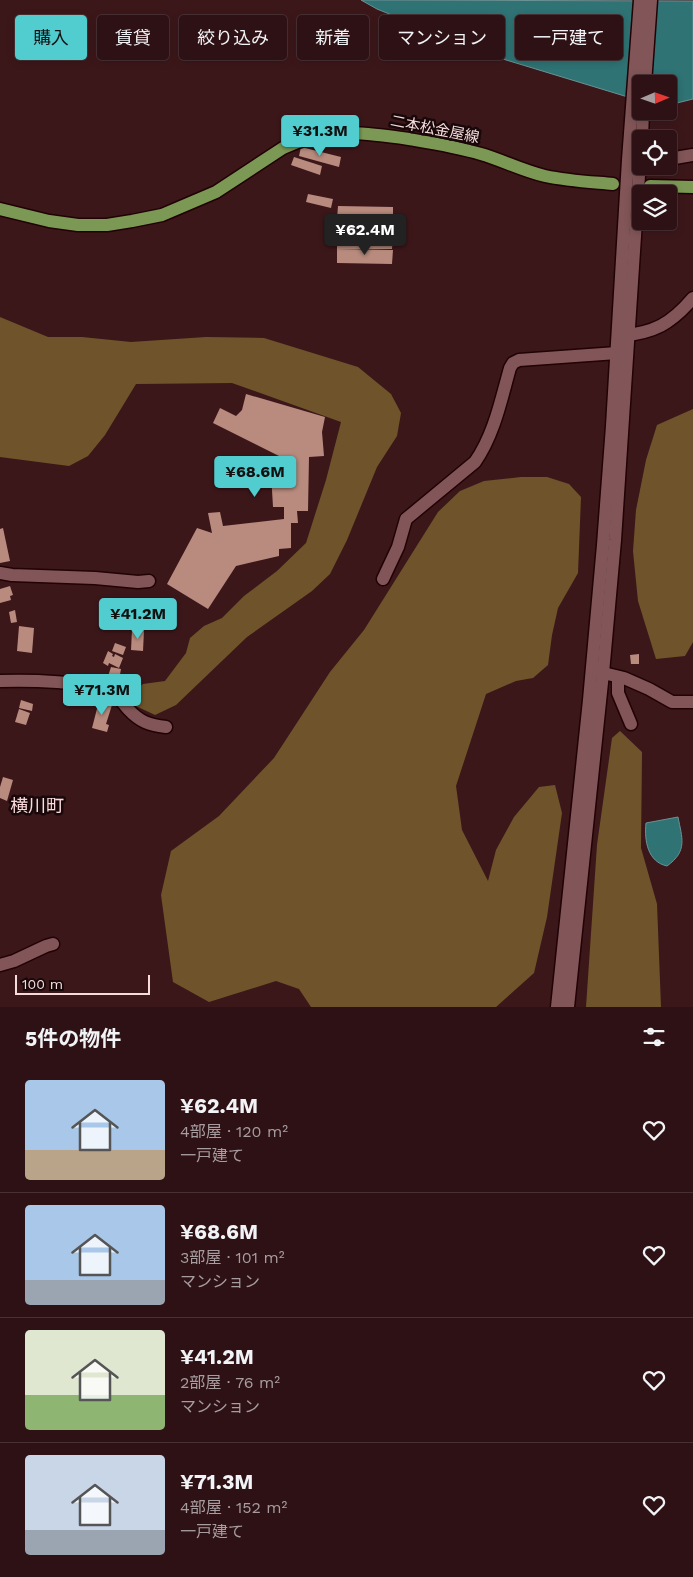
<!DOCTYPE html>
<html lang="ja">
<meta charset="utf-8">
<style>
body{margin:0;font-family:"Work Sans","Noto Sans JP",sans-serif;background:#351a1d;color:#f1f3f6;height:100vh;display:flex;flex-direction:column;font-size:19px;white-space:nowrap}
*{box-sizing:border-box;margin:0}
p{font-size:16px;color:#a79da0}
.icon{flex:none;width:28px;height:28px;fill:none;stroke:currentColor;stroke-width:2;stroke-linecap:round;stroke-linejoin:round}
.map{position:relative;height:1007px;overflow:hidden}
.drawer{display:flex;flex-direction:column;background:#2d1114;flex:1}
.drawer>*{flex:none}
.top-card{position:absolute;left:15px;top:15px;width:664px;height:45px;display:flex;gap:10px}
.needle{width:32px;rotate:88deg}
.buttons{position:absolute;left:632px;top:75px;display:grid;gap:10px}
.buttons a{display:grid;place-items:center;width:45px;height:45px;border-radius:5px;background:#2d1114;box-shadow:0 2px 8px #0003,0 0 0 1px #483134;font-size:25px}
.scale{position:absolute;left:15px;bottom:12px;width:135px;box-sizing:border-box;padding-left:5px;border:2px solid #f6dcdd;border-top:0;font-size:14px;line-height:18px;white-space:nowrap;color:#f6dcdd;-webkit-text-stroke:4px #180809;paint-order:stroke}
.price{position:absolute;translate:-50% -42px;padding:0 11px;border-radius:5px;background:#52cdcf;color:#111;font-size:16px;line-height:32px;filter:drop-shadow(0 1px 2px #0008)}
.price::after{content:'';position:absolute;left:50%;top:30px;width:15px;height:11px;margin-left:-8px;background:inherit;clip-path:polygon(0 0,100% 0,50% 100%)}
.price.current{background:#222;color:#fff}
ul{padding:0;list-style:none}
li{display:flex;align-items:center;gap:15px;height:125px;padding:0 25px}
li+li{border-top:1px solid #483134}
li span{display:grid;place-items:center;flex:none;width:140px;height:100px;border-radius:5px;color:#555}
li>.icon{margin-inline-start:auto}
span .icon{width:60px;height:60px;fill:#fffc;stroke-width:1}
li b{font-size:21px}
h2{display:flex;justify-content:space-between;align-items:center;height:60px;padding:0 25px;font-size:21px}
.chip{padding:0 18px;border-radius:5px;background:#2d1114;box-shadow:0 2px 8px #0003,0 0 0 1px #483134;font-size:18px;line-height:45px}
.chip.current{background:#52cdcf;color:#111}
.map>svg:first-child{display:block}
.forest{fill:#6f542b}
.water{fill:#2f7374;stroke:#6b9294}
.building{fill:#b88b7e}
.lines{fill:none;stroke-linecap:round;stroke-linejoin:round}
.minor-casing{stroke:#210205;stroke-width:15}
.major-casing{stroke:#210205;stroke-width:15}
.minor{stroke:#825658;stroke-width:12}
.major{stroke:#7b9954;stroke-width:12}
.labels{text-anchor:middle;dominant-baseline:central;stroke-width:5;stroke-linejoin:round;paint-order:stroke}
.street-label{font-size:15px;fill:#f6dcdd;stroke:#180809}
.quarter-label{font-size:18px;fill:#fadadb;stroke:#180809}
</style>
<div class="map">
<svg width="693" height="1007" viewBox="0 0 693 1007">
<rect width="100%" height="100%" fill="#3c171a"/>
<g class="forest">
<polygon points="0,317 48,337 82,337 131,342 206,337 264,338 358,367 391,394 401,413 397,436 377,467 347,540 330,574 312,591 247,637 176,705 155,715 136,706 135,690 143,684 165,681 186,653 190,638 204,626 222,618 244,596 277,571 306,543 326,480 341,422 232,383 136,384 105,435 88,456 69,466 0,457"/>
<polygon points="693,409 693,642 685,656 656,659 638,601 633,551 636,510 646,460 657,425"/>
<polygon points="521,477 547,477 569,484 581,497 578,573 558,608 552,635 548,665 533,678 516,681 486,694 456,786 462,830 488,881 496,850 514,817 539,787 555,785 562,813 547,917 534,973 496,1007 311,1007 299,989 276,981 209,1002 173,982 161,895 171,851 219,816 274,758 330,672 364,630 438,512 460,491 484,481"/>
<polygon points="620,731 642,752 641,848 657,904 661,1007 586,1007 597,845 612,738"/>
</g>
<g class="water">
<polygon points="361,0 693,1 693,99 669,105 669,84 641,84 641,101 493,56 377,9"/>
<path d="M678,817C682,838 688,851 667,866C648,862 644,841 646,823Z"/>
</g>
<g class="building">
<polygon points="301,147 341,157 339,167 299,156"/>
<polygon points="294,157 322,166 320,175 291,165"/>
<polygon points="308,194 333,199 331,208 306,202"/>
<polygon points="338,206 393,207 393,220 337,219"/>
<polygon points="337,221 393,222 393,235 337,235"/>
<polygon points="337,235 393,236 392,249 337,249"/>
<polygon points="337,249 393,250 392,264 337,263"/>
<polygon points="246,394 325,417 322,432 324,456 309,457 308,511 297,511 298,523 291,523 291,548 279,549 279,556 236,566 208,609 167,584 197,528 212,533 208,513 220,512 223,526 284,519 284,507 273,507 270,456 279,456 213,423 220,408 236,416 242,410"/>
<polygon points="3,528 10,561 0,563 0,529"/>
<polygon points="10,586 13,595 10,596 11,600 0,603 0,589"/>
<polygon points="143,598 156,602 151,622 138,618"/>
<polygon points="15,610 17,622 11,623 9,612"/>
<polygon points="153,614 169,619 167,627 151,622"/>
<polygon points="19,626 34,628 32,653 17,651"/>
<polygon points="132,630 144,630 143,651 131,650"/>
<polygon points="115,643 126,647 123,655 112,651"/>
<polygon points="108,651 113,654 112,656 114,657 115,654 123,658 119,668 109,663 108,666 103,663"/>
<polygon points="639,654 639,664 631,664 630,655"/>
<polygon points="111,667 121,669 118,685 106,683"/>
<polygon points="65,692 72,693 69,705 63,703"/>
<polygon points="73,694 81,696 79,704 71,703"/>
<polygon points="105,696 109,697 107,704 112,705 106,724 109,725 107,732 92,728 99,701 103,703"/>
<polygon points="21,700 33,704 32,711 19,708"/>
<polygon points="19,709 30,713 26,725 15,722"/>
<polygon points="3,777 13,780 7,801 0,798 0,787"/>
</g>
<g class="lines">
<defs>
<g id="minor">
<polyline points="645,84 651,0"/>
<polyline points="642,139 643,111"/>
<polyline points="669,159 693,155"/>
<path d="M620,336C654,333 671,324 693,298"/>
<polyline points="0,573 12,575 95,578 138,582 149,581"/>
<path d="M383,579L398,547L406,519L475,462C494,435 501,400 510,368L513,363L519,360L617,353"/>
<polyline points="595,671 624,678 649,689 672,702 693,702"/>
<polyline points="618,677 618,693 631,724"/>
<path d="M0,681C27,680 89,681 112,693C119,697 123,703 128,709C140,722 149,725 166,727"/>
<polyline points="0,965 14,961 46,946 53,944"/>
<polyline points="557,1007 589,700 603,545 612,426 628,160 640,0"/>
<polyline points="568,1007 603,673 615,540 641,145"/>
</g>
<g id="major">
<polyline points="650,186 693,187"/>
<path d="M0,209L49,221L78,225H107L132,221L162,215L216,192L283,148C328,128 362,132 409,139C433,143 458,147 481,154C502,160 523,171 545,176C568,181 591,182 613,184"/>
</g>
</defs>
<use href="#minor" class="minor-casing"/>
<use href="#major" class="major-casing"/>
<use href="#minor" class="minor"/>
<use href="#major" class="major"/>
</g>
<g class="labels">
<g class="street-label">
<text transform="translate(435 129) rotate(11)">二本松金屋線</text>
</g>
<g class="quarter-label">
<text x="37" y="805">横川町</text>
</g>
</g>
</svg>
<div class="buttons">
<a><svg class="needle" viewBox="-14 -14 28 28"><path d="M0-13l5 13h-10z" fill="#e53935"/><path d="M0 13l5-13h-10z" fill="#a79da0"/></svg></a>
<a><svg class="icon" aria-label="locate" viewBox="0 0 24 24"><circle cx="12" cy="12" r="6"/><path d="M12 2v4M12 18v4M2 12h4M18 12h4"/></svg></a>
<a><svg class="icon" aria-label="layers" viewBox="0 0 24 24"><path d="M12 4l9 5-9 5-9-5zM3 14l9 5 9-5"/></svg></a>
</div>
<div class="scale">100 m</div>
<b class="price" style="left:320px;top:157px">¥31.3M</b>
<b class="price current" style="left:365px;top:256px">¥62.4M</b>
<b class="price" style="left:255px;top:498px">¥68.6M</b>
<b class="price" style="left:138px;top:640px">¥41.2M</b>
<b class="price" style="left:102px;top:716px">¥71.3M</b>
<div class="top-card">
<a class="chip current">購入</a>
<a class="chip">賃貸</a>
<a class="chip">絞り込み</a>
<a class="chip">新着</a>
<a class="chip">マンション</a>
<a class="chip">一戸建て</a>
</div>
</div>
<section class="drawer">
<h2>5件の物件<svg class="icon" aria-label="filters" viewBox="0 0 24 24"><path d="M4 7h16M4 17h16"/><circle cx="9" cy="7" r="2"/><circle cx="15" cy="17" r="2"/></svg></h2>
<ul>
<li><span style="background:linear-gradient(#a9c7e8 70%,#b9a48a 0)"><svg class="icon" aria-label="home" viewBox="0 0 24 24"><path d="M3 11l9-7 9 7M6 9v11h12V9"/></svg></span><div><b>¥62.4M</b><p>4部屋 · 120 m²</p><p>一戸建て</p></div><svg class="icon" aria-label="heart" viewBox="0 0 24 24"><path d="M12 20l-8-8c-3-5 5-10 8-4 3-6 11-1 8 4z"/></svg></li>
<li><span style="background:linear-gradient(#a9c7e8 75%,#9aa5b1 0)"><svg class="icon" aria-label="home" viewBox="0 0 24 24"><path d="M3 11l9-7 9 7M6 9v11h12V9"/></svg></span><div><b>¥68.6M</b><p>3部屋 · 101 m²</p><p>マンション</p></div><svg class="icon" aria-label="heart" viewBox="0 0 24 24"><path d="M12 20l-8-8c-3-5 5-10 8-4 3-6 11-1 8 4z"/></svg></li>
<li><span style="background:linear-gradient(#dfe7d0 65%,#8fb573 0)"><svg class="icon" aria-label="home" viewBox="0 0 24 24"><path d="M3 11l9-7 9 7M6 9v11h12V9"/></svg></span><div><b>¥41.2M</b><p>2部屋 · 76 m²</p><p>マンション</p></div><svg class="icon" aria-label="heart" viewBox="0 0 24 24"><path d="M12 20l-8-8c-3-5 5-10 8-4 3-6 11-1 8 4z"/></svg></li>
<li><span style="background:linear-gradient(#c9d6e8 75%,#9aa5b1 0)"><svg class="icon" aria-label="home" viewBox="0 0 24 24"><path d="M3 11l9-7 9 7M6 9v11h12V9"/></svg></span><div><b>¥71.3M</b><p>4部屋 · 152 m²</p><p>一戸建て</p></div><svg class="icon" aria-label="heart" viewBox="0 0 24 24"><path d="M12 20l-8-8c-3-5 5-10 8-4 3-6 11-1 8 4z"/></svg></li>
</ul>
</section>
